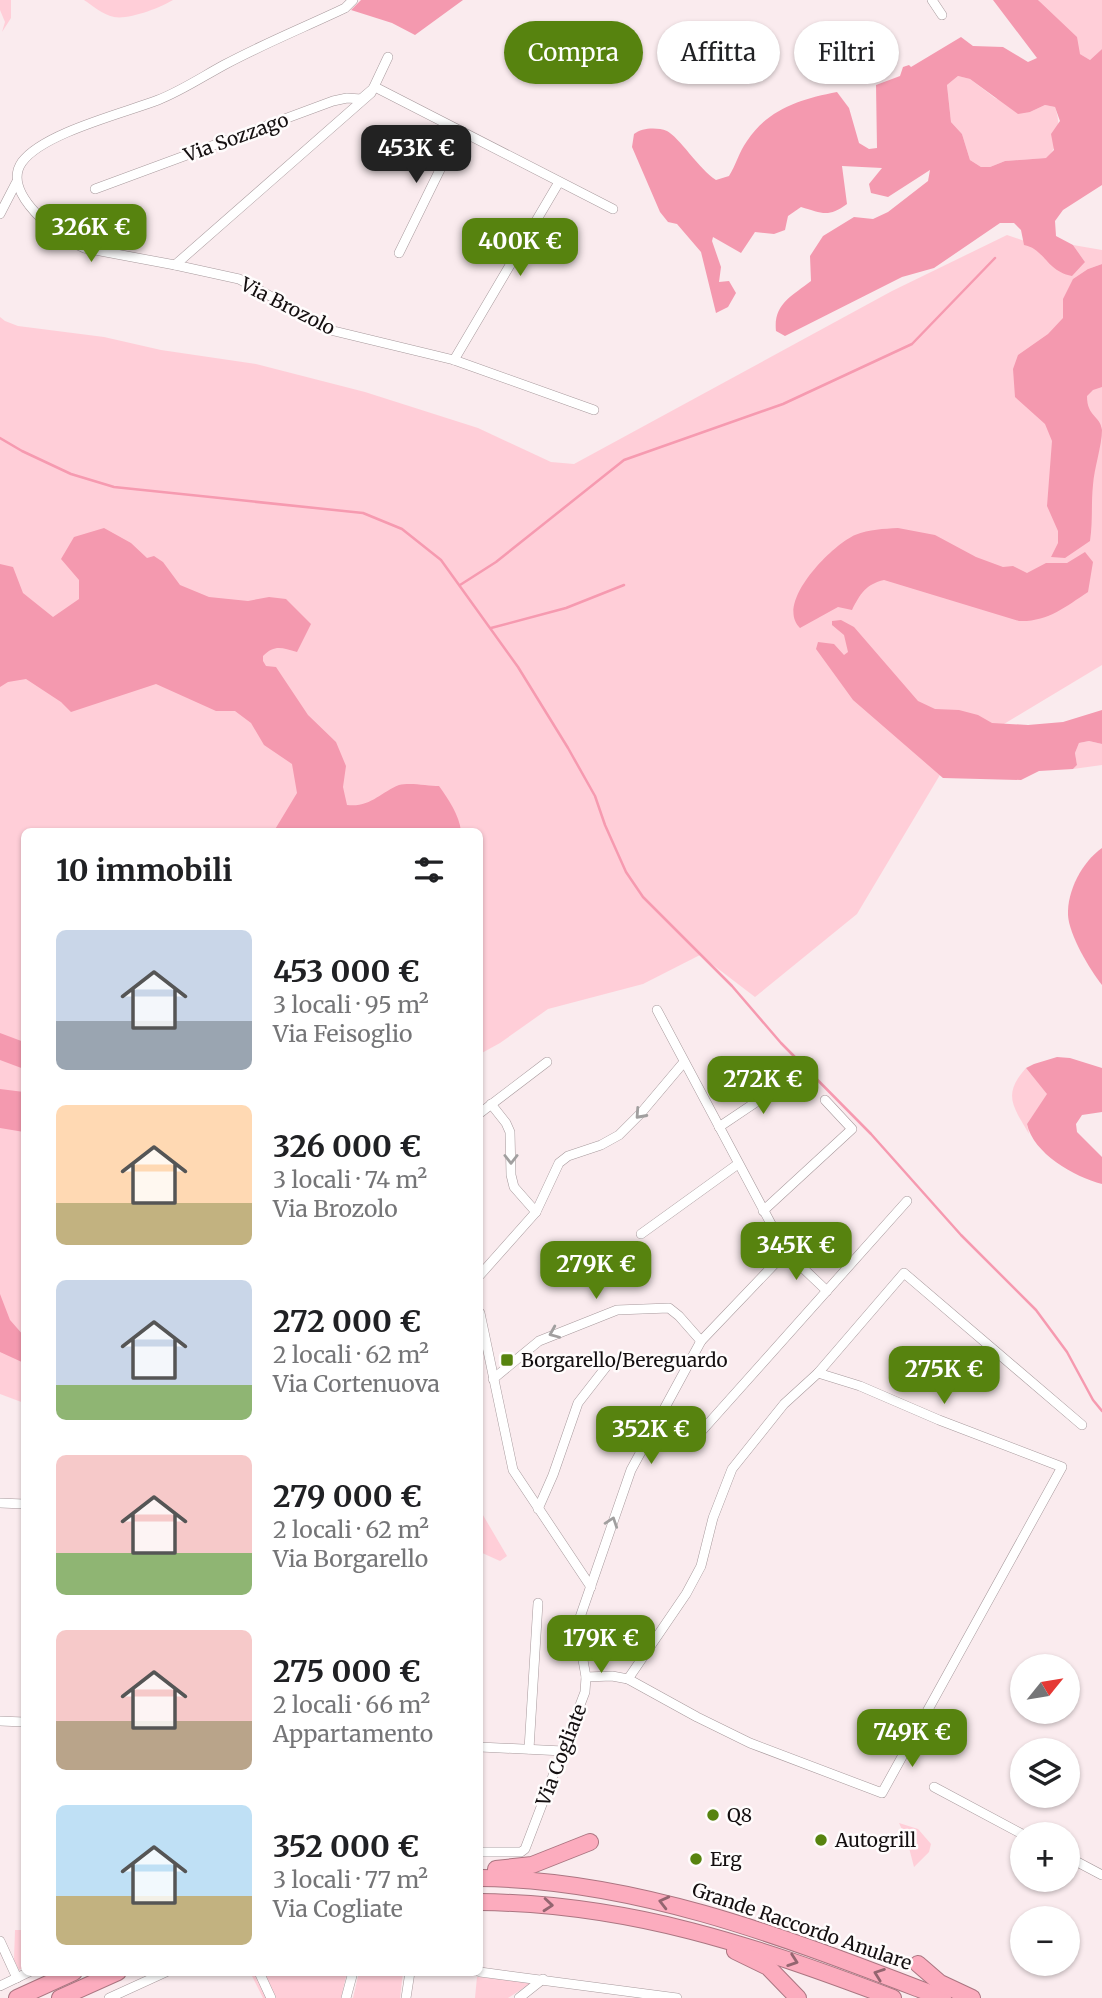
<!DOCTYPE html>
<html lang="it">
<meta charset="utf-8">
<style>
body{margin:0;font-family:Merriweather,serif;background:#f6f6f6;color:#202124;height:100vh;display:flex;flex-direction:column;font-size:26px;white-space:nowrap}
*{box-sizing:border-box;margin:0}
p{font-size:23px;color:#757577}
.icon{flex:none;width:38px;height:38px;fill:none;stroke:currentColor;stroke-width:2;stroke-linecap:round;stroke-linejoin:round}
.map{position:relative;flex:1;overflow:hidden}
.details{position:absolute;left:21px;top:828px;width:462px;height:1148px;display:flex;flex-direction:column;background:#fff;border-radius:10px;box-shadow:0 2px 5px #0004}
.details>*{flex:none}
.hud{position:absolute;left:504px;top:21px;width:492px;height:63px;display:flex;gap:14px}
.needle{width:46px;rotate:60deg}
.buttons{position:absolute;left:1010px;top:1654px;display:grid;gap:14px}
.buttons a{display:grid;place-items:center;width:70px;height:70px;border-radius:50%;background:#fff;box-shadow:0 2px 5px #0004;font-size:35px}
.price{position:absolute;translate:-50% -60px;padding:0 16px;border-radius:14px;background:#57830f;color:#fff;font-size:23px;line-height:46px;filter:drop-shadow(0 2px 4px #0008)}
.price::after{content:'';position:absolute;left:50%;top:42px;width:21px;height:16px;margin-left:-10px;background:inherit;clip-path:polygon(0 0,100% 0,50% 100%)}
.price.selected{background:#222;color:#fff}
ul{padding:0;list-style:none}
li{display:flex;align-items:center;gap:21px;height:175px;padding:0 35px}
li span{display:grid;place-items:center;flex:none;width:196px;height:140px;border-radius:10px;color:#555}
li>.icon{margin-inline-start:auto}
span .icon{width:84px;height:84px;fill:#fffc;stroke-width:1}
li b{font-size:30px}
h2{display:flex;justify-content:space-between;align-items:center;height:84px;padding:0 35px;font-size:30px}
.pill{padding:0 24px;border-radius:32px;background:#fff;box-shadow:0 2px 5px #0004;font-size:24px;line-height:63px}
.pill.selected{background:#57830f;color:#fff}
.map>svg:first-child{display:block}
.green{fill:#ffced8}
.forest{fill:#f499af;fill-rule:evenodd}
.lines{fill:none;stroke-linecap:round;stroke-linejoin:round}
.stream{stroke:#f69ab0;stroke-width:2.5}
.street-casing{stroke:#a7999c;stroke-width:10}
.highway-casing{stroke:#ab7581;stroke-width:18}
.street{stroke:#fff;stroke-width:9}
.highway{stroke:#fcacbe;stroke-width:16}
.oneway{stroke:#a19f9f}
.oneway2{stroke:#946570}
.poi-dot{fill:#57830f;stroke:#fffcfc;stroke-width:2.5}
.labels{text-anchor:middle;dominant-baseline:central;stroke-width:5;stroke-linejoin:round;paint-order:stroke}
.street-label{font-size:19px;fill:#140f10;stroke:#fffcfc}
.poi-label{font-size:19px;fill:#140f10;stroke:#fffcfc;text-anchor:start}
</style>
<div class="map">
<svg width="1102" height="1998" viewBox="0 0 1102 1998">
<rect width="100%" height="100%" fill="#faebee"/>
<g class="green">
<polygon points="0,0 11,0 11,18 2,32 5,22 0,10"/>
<path d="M84,0H173C160,8 128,20 114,17C102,14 93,6 84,0Z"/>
<polygon points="1038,0 1102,0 1102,49 1090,60 1080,54"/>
<path d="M958,76L970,79L995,98L1030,112L1045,105L1055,107C1061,124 1060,145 1047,158L1005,161L990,167H981L970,160L962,134L951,122L947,85Z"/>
<polygon points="1007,235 1085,262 1073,245 1102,250 1102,264 1088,269 1102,312 1102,665 979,739 956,748 857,914 755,997 700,955 643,984 548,1009 500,1043 480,1054 480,831 24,831 24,1403 0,1394 0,317 5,321 18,326 104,337 161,350 256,364 365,392 478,428 551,462 574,464 892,291"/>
<polygon points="1089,741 1102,744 1102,765 1073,769 1077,765 1075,753 1079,743"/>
<path d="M1026,1068L1048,1094L1027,1124L1029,1134C1013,1106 1002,1095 1026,1068Z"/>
<polygon points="480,1510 507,1556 500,1561 480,1552"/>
<polygon points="899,1823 918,1829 931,1844 929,1852 914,1867 907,1840"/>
<polygon points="15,1930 24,1930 24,1967 19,1970 14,1960"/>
<polygon points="250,1972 347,1972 341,1998 263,1998"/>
<polygon points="359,1972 403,1972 400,1998 353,1998"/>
<polygon points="477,1977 533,1982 508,1998 475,1998"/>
</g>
<g class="forest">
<polygon points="361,0 463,0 415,35 392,23 351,10"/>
<path d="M993,0H1038L1077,37L1080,54L1090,60L1102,49V185L1063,210L1055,221L1056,236L1073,245L1085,262L1072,276C1046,271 1045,249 1024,245L1021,230L1014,223H1000L934,268L902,277L785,336L776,331C773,304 792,296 811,281L810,256L823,236L854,217L873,219L888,212L928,181L930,170L888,197L871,193L869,184L882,168L842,166L847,204C828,218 822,213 801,207L788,216L785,230L774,234L755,232L741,253L713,237L712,241L721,267L719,282L729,281L736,293L728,307L716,313L701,252L677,224L668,222L660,212L632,147L634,134C642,128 656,127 667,131C679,137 699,169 716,180L729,176C736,165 739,152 747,141C768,109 801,99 837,92L849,108L859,143L869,149L877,148L876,85L900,76L903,67L909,65L911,67L961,37L973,46L1003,47L1028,62L1037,58ZM958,76L970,79L1018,114L1030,112L1045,105L1055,107L1060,121L1051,134L1054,150L1046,158L1005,161L990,167H981L970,160L962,134L951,122L947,85Z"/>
<path d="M1102,264V387L1093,390L1087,396C1087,417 1100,415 1102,430C1102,445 1094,469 1093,485C1091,503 1093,521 1090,541L1065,558L1051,557L1058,543V531L1047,506L1052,441L1045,424L1015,397L1013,369L1018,355L1048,334L1063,318V299L1073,279L1088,269Z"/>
<path d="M104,528L131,543L147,558L154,556L163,562L180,585L209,597L248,601L269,597L286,599L311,624L297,652C282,648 275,644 263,656V661L266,666L276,667L308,715L336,742L346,766L343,787L347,805C370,808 381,792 399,785C410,782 428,786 439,786C449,800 459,815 461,831H274L297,793L292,764L264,745L251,723L235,711H216L156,684L71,712L61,702L26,679L8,682L0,687V564L13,567L23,593L53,617L79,599V580L61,559L74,537Z"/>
<path d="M898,528L935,535L976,557L1003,567L1013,566L1027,573L1046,563H1067L1085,552L1093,562L1088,592C1065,607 1048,622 1019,621L884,580C866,584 860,594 852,610L838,607L800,628C774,603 832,545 855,535C870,529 883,529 898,528Z"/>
<polygon points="841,620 854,627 918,701 935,709 959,710 978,715 992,723 1028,725 1063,722 1102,710 1102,744 1089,741 1079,743 1075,753 1077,765 1073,769 1039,771 1021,780 943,778 853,700 816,649 818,642 834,644 844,655 848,652 844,635 832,625 832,621"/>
<path d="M1102,848V985C1090,970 1069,935 1068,915C1067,891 1082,862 1102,848Z"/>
<polygon points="0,1033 24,1042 24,1069 0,1060"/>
<path d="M1057,1057L1070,1058L1102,1068V1112L1082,1115L1076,1124L1077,1132L1102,1157V1184C1074,1177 1033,1153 1027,1124L1047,1094L1026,1068L1034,1064Z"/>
<polygon points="0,1089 24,1092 24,1132 0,1128"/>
<polygon points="0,1294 10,1320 24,1336 24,1363 0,1352"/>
</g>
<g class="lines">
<g class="stream">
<polyline points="0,438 22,451 71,474 114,487 363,513 402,529 441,560 518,667 568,748 595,796 605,825 626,872 643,897 732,986 781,1043 871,1134 961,1235 1036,1310 1067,1352 1093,1400 1102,1411"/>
<polyline points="460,585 496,562 624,460 783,404 912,344 995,258"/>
<polyline points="491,628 566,608 624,585"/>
</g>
<defs>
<g id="street">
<path d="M353,0L345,8C305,27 263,44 224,65C202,77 181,91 158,100C124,113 43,133 22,162C0,193 59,237 84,248L175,265L239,279L334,331L454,360L594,410"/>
<polyline points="932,0 942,15"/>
<polyline points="95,189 333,101 347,98 361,99 375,87 613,209"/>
<polyline points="0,214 16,183"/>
<polyline points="399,253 459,131"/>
<polyline points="175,265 371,93 388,57"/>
<polyline points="454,360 559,182"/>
<polyline points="657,1010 786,1252 827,1291"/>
<polyline points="491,1104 506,1123 510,1132 511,1175 514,1187 536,1212"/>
<polyline points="480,1113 547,1062"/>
<polyline points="719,1127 789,1080"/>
<polyline points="763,1211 852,1129 825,1100"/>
<polyline points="641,1234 738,1164"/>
<polyline points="480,1275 536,1212 559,1163 568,1156 601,1145 619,1135 641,1113 684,1062"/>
<polyline points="480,1313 513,1470 591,1587"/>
<polyline points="493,1379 539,1341 617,1310 669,1308 679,1316 701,1341"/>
<polyline points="699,1434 907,1201"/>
<polyline points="0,1503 24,1504"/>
<polyline points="538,1509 553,1475 578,1403 606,1367"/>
<polyline points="586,1677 612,1676 628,1679 697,1717 750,1743 882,1793 1062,1467 939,1420 860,1386 818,1373"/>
<polyline points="628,1679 686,1594 701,1566 713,1518 732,1469 784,1404 818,1373 904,1273 1082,1425"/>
<polyline points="0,1721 24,1722"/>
<polyline points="480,1747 563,1751"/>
<polyline points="529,1749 538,1603"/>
<polyline points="934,1787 1022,1834"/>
<polyline points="480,1852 521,1852 525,1849 585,1692 586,1677 577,1626 631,1470 701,1341 786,1252"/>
<polyline points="1068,1857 1102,1875"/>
<polyline points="0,1941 17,1978"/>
<polyline points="259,1972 271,1998"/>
<polyline points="480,1972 677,1998"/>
<polyline points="0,1986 29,1972"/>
<polyline points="109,1998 166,1972"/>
<polyline points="346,1998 353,1972"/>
<polyline points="406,1998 410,1972"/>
<polyline points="519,1998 543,1979"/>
</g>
<g id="highway">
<polyline points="496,1869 532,1865 590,1842"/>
<path d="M480,1878C643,1880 793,1941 943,1998"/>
<path d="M480,1902C632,1904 752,1945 893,1998"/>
<polyline points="735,1951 768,1967 798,1998"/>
<polyline points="918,1964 940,1983 972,1998"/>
<polyline points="17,1998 74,1972"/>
<polyline points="60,1998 118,1972"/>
</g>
</defs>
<use href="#street" class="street-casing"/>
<use href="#highway" class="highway-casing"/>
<use href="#street" class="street"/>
<use href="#highway" class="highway"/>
</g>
<defs><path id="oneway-chevron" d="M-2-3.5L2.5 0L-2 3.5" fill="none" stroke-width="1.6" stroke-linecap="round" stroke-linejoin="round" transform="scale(1.75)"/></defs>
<g class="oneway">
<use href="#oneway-chevron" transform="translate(640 1114) rotate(132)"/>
<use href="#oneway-chevron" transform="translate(511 1159) rotate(90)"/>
<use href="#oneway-chevron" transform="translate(554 1333) rotate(157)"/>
<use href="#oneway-chevron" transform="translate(612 1522) rotate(-71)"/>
</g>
<g class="oneway2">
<use href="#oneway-chevron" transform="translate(664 1902) rotate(-166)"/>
<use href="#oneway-chevron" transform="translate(548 1905) rotate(5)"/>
<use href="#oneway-chevron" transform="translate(793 1961) rotate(19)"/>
<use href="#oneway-chevron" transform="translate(879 1974) rotate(-160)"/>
</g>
<g class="poi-dot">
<rect x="500" y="1353" width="14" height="14" rx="3.5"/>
<circle cx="713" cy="1815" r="7"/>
<circle cx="821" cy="1840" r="7"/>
<circle cx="696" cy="1859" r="7"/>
</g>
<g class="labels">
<g class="street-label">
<text transform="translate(236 137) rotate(-20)">Via Sozzago</text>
<text transform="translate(288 306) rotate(27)">Via Brozolo</text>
<text transform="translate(561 1755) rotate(-69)">Via Cogliate</text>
<text transform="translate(802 1926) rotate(19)">Grande Raccordo Anulare</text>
</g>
<g class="poi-label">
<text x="521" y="1360">Borgarello/Bereguardo</text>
<text x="727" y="1815">Q8</text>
<text x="835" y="1840">Autogrill</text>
<text x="710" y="1859">Erg</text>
</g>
</g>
</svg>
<div class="buttons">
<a><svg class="needle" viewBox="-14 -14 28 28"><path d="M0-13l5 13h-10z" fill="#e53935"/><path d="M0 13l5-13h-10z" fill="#757577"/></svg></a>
<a><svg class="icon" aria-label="layers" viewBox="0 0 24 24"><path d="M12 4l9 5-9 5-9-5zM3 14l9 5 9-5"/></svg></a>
<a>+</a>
<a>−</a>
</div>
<b class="price selected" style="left:416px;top:185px">453K €</b>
<b class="price" style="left:91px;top:264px">326K €</b>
<b class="price" style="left:520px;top:278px">400K €</b>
<b class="price" style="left:763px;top:1116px">272K €</b>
<b class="price" style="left:796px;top:1282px">345K €</b>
<b class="price" style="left:596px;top:1301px">279K €</b>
<b class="price" style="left:944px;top:1406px">275K €</b>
<b class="price" style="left:651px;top:1466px">352K €</b>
<b class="price" style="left:601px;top:1675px">179K €</b>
<b class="price" style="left:912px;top:1769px">749K €</b>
<div class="hud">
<a class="pill selected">Compra</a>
<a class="pill">Affitta</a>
<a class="pill">Filtri</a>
</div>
<section class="details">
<h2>10 immobili<svg class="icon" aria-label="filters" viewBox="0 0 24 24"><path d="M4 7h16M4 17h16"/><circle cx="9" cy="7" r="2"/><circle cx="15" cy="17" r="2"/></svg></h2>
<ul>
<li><span style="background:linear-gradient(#c9d6e8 65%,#9aa5b1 0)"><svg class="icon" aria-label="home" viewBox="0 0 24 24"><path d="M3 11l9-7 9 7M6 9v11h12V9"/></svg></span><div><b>453 000 €</b><p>3 locali · 95 m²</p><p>Via Feisoglio</p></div></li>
<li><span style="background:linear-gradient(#ffd9b3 70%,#c2b280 0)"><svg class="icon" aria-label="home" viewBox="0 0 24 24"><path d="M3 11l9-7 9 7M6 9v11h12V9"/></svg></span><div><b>326 000 €</b><p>3 locali · 74 m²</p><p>Via Brozolo</p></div></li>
<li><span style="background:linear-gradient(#c9d6e8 75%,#8fb573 0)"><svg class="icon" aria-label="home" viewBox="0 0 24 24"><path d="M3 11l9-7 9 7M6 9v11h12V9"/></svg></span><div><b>272 000 €</b><p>2 locali · 62 m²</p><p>Via Cortenuova</p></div></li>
<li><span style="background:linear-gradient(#f6c9c9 70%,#8fb573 0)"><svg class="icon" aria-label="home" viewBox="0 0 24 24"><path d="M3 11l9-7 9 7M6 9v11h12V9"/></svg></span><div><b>279 000 €</b><p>2 locali · 62 m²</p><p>Via Borgarello</p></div></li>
<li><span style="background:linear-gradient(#f6c9c9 65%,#b9a48a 0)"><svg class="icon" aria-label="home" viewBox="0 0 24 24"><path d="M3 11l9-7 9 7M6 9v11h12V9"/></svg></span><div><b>275 000 €</b><p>2 locali · 66 m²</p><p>Appartamento</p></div></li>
<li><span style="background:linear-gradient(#bfe0f5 65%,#c2b280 0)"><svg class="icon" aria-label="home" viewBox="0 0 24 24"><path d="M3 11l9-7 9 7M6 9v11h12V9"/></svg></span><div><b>352 000 €</b><p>3 locali · 77 m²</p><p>Via Cogliate</p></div></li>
</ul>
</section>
</div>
